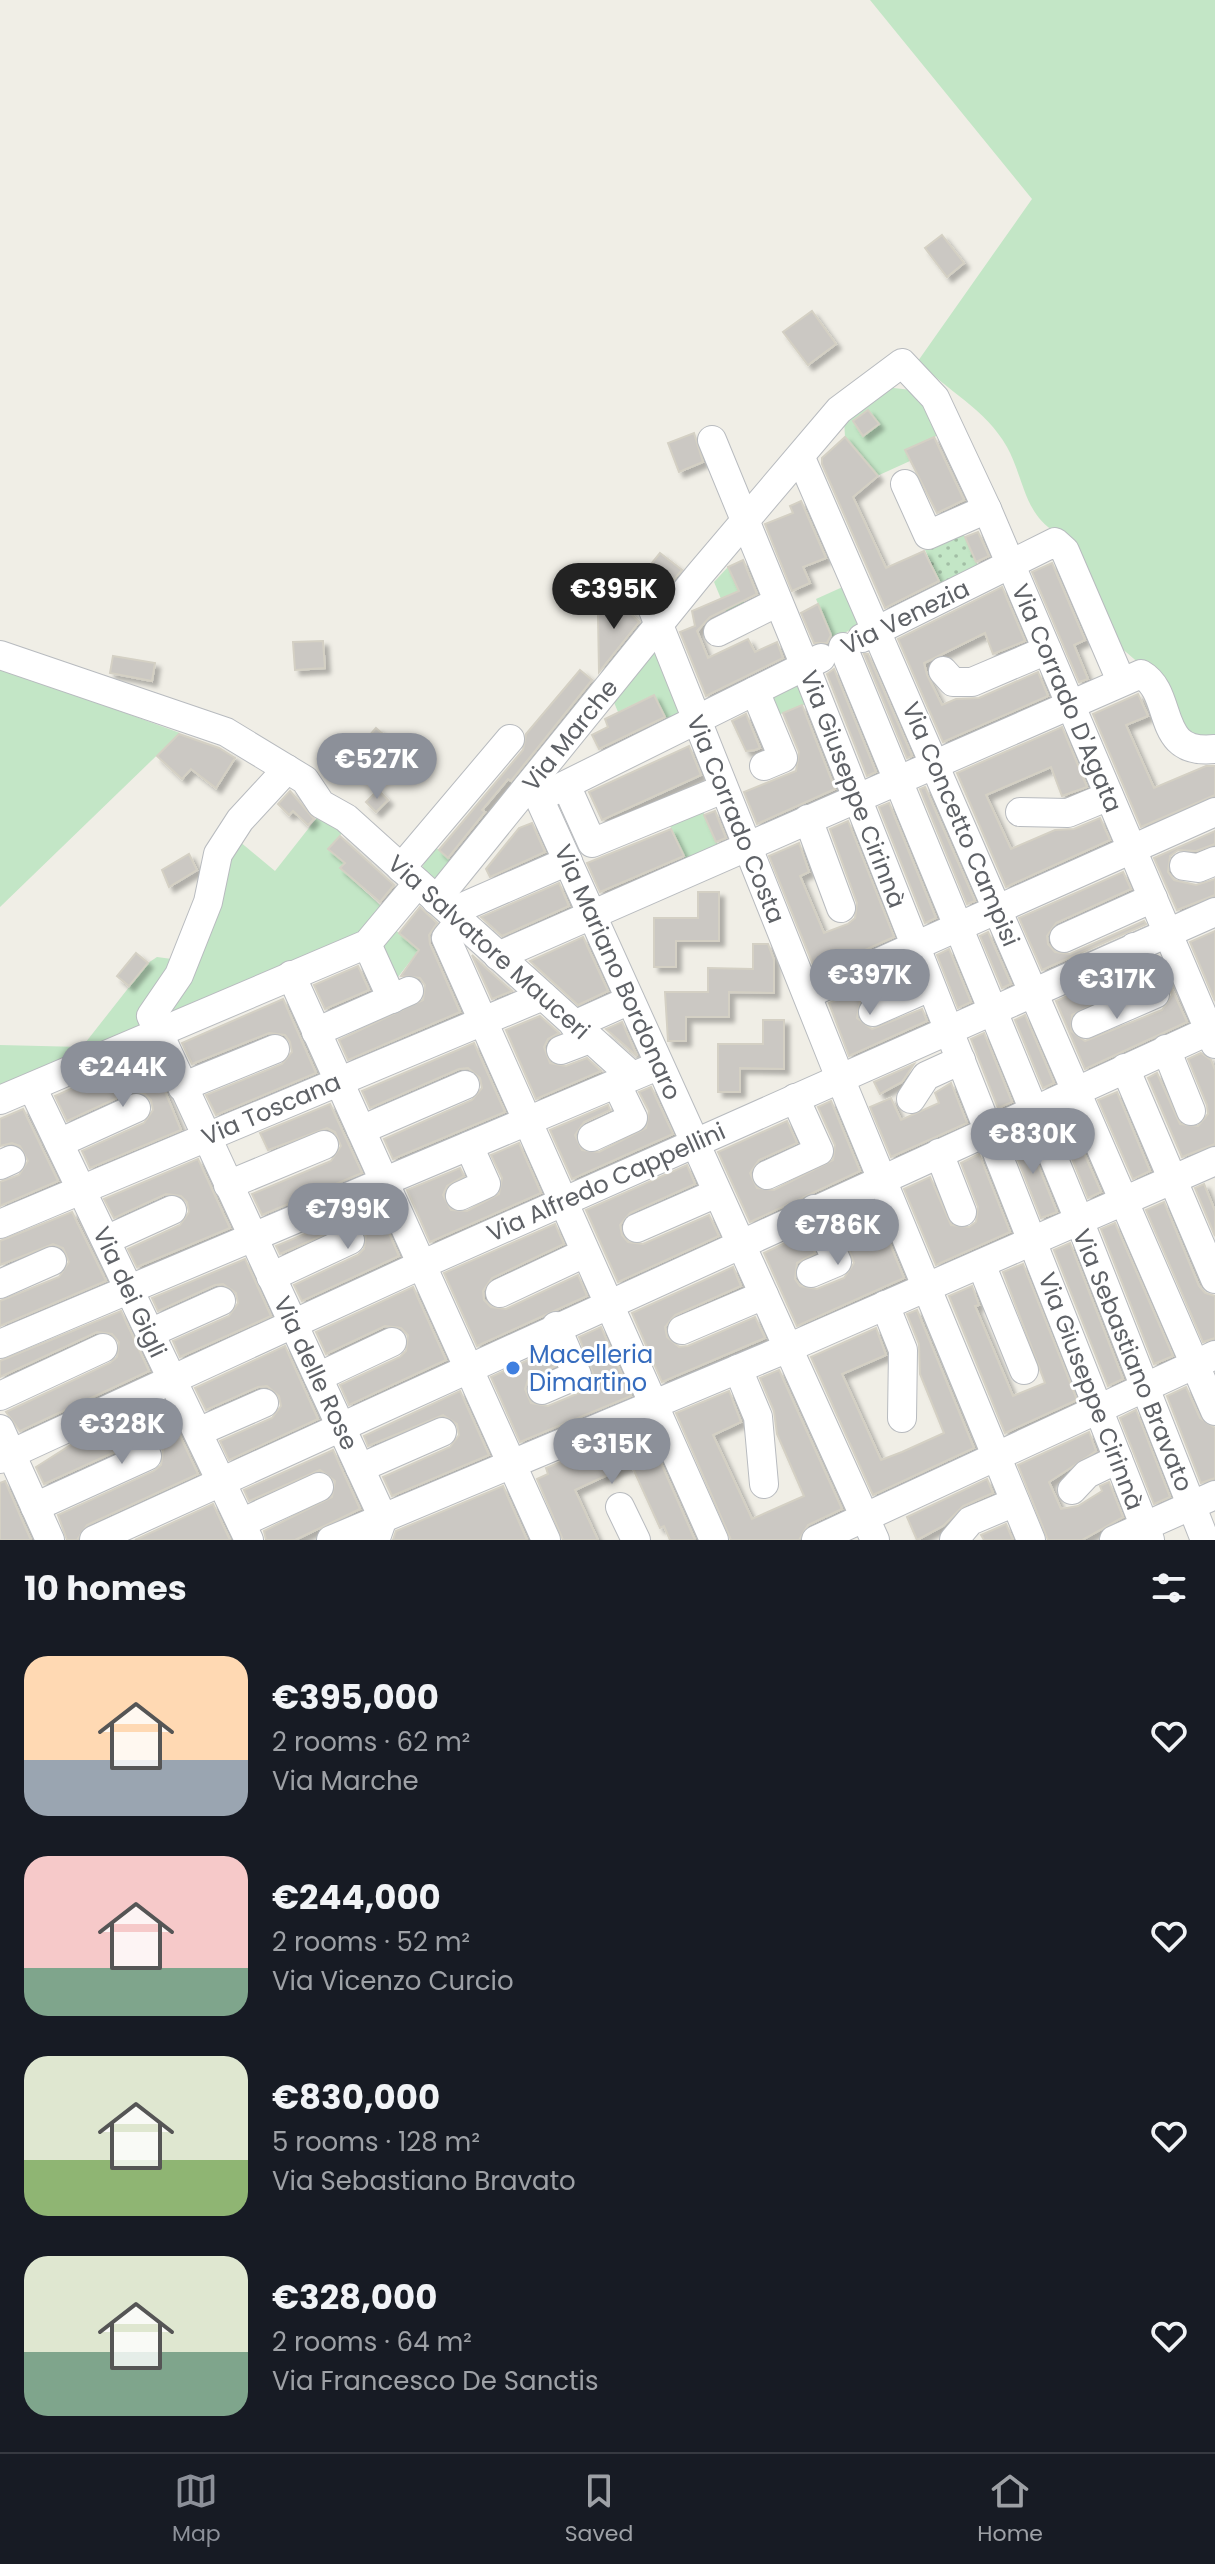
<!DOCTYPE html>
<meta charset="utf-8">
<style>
body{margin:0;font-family:Poppins,sans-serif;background:#242831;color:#f1f3f6;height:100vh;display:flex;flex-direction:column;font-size:30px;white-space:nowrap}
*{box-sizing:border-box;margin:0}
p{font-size:26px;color:#9ea1a6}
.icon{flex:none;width:44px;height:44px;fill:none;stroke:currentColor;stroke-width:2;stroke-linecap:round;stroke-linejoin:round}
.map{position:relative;height:1540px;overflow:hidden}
.drawer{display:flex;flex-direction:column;background:#171b24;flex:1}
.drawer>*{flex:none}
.price{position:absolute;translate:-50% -68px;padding:0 18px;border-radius:28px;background:#8c9099;color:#fff;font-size:26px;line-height:52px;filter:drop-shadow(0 2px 4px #0008)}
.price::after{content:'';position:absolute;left:50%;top:48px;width:24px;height:18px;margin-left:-12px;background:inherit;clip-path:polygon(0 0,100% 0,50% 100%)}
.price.current{background:#222;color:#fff}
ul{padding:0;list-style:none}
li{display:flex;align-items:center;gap:24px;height:200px;padding:0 24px}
li span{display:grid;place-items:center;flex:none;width:224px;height:160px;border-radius:24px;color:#555}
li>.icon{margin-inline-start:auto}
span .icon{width:96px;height:96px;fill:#fffc;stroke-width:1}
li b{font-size:34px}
h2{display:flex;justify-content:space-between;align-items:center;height:96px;padding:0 24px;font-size:34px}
.tabs{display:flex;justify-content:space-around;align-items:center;height:112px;border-top:2px solid #363941;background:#171b24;font-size:22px;color:#9ea1a6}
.tabs a{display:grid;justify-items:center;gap:4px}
.tabs .current{color:#8c9099}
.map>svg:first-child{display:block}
.grass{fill:#c3e6c6}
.garden{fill:url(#garden-dots)}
.building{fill:#cbc8c3;stroke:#d4d0c4;stroke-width:2;filter:url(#shadow)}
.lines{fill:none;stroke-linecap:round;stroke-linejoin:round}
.minor-casing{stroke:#b8bbbf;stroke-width:30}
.minor{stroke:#fff;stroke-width:28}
.shop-dot{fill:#3f7fe0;stroke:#fff;stroke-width:3}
.labels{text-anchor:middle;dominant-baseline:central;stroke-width:6;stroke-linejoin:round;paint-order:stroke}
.street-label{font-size:24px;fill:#5e6166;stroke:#fff}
.shop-label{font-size:24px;fill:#366cbe;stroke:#fff;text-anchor:start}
</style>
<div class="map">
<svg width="1215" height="1540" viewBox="0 0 1215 1540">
<defs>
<pattern id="garden-dots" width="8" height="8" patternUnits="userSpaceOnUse" patternTransform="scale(2)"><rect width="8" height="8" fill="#c3e6c6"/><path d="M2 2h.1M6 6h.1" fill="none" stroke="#a2bea5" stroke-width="1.8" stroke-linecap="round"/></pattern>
<filter id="shadow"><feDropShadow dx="5" dy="5" stdDeviation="2" flood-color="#0004"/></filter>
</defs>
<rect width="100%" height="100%" fill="#f0eee6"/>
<g class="grass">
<path d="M870,0H1215V743L1193,741L1141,665L1119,646L1055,532C1024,513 1024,478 1007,447C986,409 947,391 918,361L1032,199Z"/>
<polygon points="885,387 920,391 943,433 906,450 910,461 877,476 845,437 844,419"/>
<polygon points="728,567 746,607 729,618 714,582"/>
<polygon points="847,585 863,623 833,639 816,599"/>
<polygon points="658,647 685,714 668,722 653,695 618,712 613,700"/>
<polygon points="0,667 180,733 0,907"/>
<polygon points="798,680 806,704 773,717 766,698"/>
<polygon points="323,810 346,828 329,849 345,863 341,869 382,907 361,932 159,1019 225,863 239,841 275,871"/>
<polygon points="703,811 718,845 685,859 670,826"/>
<polygon points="433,845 452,861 436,881 422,868"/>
<polygon points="393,928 419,950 398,977 403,986 395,988 378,949"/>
<polygon points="157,957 172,959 143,1027 0,1088 0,1045 82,1047 148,963"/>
</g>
<polygon class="garden" points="963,533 979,568 941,585 925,550"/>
<g class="building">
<polygon points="942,235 964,263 947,277 925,248"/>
<polygon points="812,311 836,344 808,365 783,332"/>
<polygon points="868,410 879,424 863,436 853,421"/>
<polygon points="694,433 703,462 679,472 668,443"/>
<polygon points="845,437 878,476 853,497 886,568 924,551 939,581 885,608 822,464 822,458"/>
<polygon points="934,437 964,500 937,513 905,450"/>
<polygon points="801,501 826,558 803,567 810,583 792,591 765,524 793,513 790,506"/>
<polygon points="978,532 989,556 976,562 965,537"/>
<polygon points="660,553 682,570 664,591 658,578 647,569"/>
<polygon points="743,560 757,594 710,617 697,631 708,658 748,639 755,652 777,642 783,658 706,696 680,632 695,626 692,611 739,591 728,567"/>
<polygon points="1052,563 1085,640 1074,645 1088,679 1079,682 1032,572"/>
<polygon points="1002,587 1025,641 993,654 985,633 924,663 927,675 942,705 956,699 979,698 1038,672 1048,696 943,742 898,639"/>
<polygon points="621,603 639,622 599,672 598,614"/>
<polygon points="818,604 831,635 827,643 814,643 801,613"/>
<polygon points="323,641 325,668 295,670 293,642"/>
<polygon points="864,654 868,654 912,756 907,758"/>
<polygon points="113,656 155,663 152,681 110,673"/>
<polygon points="834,669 876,772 867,776 827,674"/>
<polygon points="580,670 592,680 511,781 508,779 482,810 485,812 448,858 439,850 523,750 526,734"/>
<polygon points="1138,694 1148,716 1126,725 1154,788 1206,766 1215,766 1215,795 1141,827 1093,714"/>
<polygon points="654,695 665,717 599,749 592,735 608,727 605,719"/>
<polygon points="802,705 835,789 757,824 744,792 796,771 799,752 783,713"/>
<polygon points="746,714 760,748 755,750 746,751 732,721"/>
<polygon points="1062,727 1087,787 1062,796 1051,767 986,795 1011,849 1055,830 1074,829 1100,818 1110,840 1006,887 957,773"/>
<polygon points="376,728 407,755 394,771 362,744"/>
<polygon points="179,734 219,748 235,758 216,788 191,769 182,779 157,756"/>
<polygon points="689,746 701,775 602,820 589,792"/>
<polygon points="925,787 975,901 967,904 920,789"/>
<polygon points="378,790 388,800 376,812 366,802"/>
<polygon points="290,791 314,819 308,825 293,811 289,815 278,804"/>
<polygon points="889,803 936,918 925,923 879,807"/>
<polygon points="715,811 726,838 716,842 704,815"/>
<polygon points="848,821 894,937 816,972 769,856 799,843 809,872 800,876 824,933 848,924 855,918 857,903 830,829"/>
<polygon points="532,823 545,852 490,877 486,869 519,828"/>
<polygon points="671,829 684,856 600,892 587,863"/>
<polygon points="1215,831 1215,844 1196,851 1178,850 1170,856 1168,872 1174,880 1196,885 1215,879 1215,895 1177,910 1154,858"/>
<polygon points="340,836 394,885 380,902 340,868 345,863 328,849"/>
<polygon points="189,854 197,870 169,887 162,870"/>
<polygon points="1123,872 1131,889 1056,923 1047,936 1048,944 1055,952 1070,954 1144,921 1146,924 1042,970 1019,918"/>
<polygon points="559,883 569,906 502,936 481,917"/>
<polygon points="698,892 719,892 719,941 676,941 676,967 654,967 654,918 698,918"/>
<polygon points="420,907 437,923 429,935 430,944 460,1012 348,1060 339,1040 423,1000 425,985 420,978 401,976 419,950 399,933"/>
<polygon points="1215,931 1215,1001 1190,942"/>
<polygon points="988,932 1011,984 1002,988 980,936"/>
<polygon points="583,937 608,991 578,1005 530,961"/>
<polygon points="753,944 768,944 774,960 774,993 729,992 729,1017 686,1017 686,1041 668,1041 665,992 708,992 708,968 753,969"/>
<polygon points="949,949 971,1002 958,1008 937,955"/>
<polygon points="136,953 148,963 129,986 117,976"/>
<polygon points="472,955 487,969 512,991 492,999"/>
<polygon points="1157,956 1187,1022 1085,1069 1056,1001 1126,970 1132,985 1072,1015 1071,1031 1085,1041 1162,1010 1172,995"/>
<polygon points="358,966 369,990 325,1009 314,985"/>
<polygon points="906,969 910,977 860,1001 857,1018 872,1029 922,1009 927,1021 849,1056 829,1003"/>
<polygon points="283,999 316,1073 216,1115 206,1095 282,1064 292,1052 290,1042 285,1035 269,1033 192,1064 182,1043"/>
<polygon points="1025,1015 1054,1083 1043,1088 1015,1020"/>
<polygon points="540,1016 559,1033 548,1039 544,1047 550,1063 566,1066 587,1058 601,1071 536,1099 506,1030"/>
<polygon points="763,1020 784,1020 784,1069 740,1068 740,1092 718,1092 718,1044 763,1044"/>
<polygon points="622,1022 637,1056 606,1029"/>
<polygon points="984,1033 1012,1102 998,1108 971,1039"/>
<polygon points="474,1043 505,1112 393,1159 384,1139 472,1100 482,1088 480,1078 468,1068 459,1069 370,1108 362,1091"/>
<polygon points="1201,1053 1211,1060 1215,1070 1215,1144 1182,1157 1148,1078 1157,1073 1180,1124 1198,1126 1208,1114 1207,1105 1188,1059"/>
<polygon points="150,1055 181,1130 90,1168 82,1151 144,1123 153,1110 151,1100 145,1094 130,1092 67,1121 55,1096 95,1078 97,1083"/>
<polygon points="914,1064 902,1082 880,1094 874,1082"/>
<polygon points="951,1083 967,1123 891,1157 870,1107 891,1098 901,1120 939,1103 935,1093"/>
<polygon points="651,1087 673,1134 572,1179 550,1130 608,1105 610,1110 584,1122 575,1135 582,1150 599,1152 646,1128 649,1111 639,1092"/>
<polygon points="1117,1092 1150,1171 1133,1179 1098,1100"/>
<polygon points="831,1101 860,1171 750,1222 718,1152 787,1121 797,1143 759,1160 750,1173 757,1188 774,1190 833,1160 835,1145 818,1107"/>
<polygon points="330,1104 362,1173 262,1215 252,1194 331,1161 341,1146 335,1132 327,1128 268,1150 260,1133"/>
<polygon points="23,1109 58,1181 0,1206 0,1182 19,1175 28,1161 20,1146 12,1143 0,1146 0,1119"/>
<polygon points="1067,1114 1101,1192 1088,1198 1056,1119"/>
<polygon points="1025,1133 1057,1212 1041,1218 1010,1140"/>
<polygon points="519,1143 541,1193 430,1242 407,1190 460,1168 464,1176 447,1186 443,1195 451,1210 467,1211 499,1194 502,1178 491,1155"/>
<polygon points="979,1154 1010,1232 936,1265 904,1189 930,1177 951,1225 969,1227 976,1222 978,1207 961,1163"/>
<polygon points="198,1159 230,1228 137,1267 128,1249 180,1225 189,1212 187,1202 181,1196 166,1194 114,1218 104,1199"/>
<polygon points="687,1165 695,1184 630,1213 620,1225 622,1235 628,1242 643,1244 709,1215 719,1236 618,1282 586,1210"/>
<polygon points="1204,1184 1215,1211 1215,1236 1195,1188"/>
<polygon points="1164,1202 1199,1286 1205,1293 1215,1296 1215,1338 1203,1342 1146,1210"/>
<polygon points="873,1203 904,1278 797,1326 764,1253 806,1233 815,1253 797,1263 795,1279 800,1286 817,1289 844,1278 854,1263 837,1219"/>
<polygon points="376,1204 399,1256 302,1301 294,1285 358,1255 364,1249 366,1234 351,1223 280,1254 276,1246"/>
<polygon points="72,1212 106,1281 0,1326 0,1301 59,1277 69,1262 63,1248 53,1244 0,1265 0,1241"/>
<polygon points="1115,1223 1173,1356 1154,1364 1101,1229"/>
<polygon points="555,1224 564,1244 492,1278 483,1291 484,1300 491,1307 506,1309 578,1275 587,1296 477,1346 444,1273"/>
<polygon points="1070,1243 1123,1379 1108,1386 1054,1250"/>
<polygon points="245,1259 271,1316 180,1357 173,1341 229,1316 238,1303 236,1293 223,1284 215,1285 158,1311 152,1298"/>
<polygon points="1023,1264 1077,1400 1005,1433 949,1296 972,1286 979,1305 975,1306 1013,1396 1045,1383 1003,1272"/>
<polygon points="733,1267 741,1286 675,1315 665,1327 667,1337 679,1347 688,1346 755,1317 765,1338 662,1382 632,1313"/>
<polygon points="413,1287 446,1360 349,1405 340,1385 400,1357 406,1351 408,1335 401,1328 385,1326 326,1354 316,1332"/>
<polygon points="917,1310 974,1448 873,1495 811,1357 876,1328 886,1355 842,1374 881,1460 902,1452 944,1433 920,1374 919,1344 907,1314"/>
<polygon points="121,1311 149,1371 20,1431 6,1412 110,1363 117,1357 119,1342 112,1334 97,1332 0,1377 0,1361"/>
<polygon points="601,1327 631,1396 520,1442 491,1377 548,1351 555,1366 528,1380 525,1389 531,1403 548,1406 584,1391 594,1376 579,1337"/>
<polygon points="285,1346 318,1419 229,1460 220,1441 272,1418 281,1406 279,1396 267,1386 258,1387 206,1410 195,1388"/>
<polygon points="779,1370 842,1509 808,1525 799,1540 731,1540 676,1413 729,1391 741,1422 713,1435 752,1519 804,1496 777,1434 774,1411 760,1378"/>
<polygon points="1186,1387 1200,1418 1215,1428 1215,1478 1201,1483 1167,1396"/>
<polygon points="460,1391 489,1455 392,1496 383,1477 450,1447 459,1435 457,1424 443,1415 368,1446 364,1436"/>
<polygon points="164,1402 198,1474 87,1525 77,1540 67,1540 58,1515 154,1471 161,1465 163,1450 156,1442 141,1440 44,1484 36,1467 74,1443"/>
<polygon points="1136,1410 1170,1497 1154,1504 1120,1418"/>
<polygon points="645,1427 695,1540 670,1540 664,1526 660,1528 631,1464 575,1490 598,1540 563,1540 537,1479 548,1474 546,1468"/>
<polygon points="1089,1432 1096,1451 1049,1482 1061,1509 1078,1506 1102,1491 1100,1486 1109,1482 1123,1517 1082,1540 1048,1540 1018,1465"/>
<polygon points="333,1450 360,1509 295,1540 266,1540 264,1531 332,1497 335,1481 320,1470 249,1501 244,1490"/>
<polygon points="987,1479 993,1493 963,1506 943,1526 917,1540 907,1517"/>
<polygon points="5,1481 19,1513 31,1540 0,1540 0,1483"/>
<polygon points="503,1486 527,1540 393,1540 396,1531"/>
<polygon points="213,1504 230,1540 135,1540"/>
<polygon points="1006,1524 1013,1540 984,1540 981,1535"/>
</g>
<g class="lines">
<defs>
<g id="minor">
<polyline points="712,440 805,666 1150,1540"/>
<polyline points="801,458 1215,1411"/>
<polyline points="905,484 928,535 987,509"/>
<polyline points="643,585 840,1078 1031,1540"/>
<polyline points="718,632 778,602"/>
<polyline points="862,638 1055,542 1065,551 1121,681"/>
<polyline points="843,647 1079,1220 1205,1540"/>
<polyline points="0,655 226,732 305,780 321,804 346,818 632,1076"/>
<polyline points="943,671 953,682 972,682 1047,650"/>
<polyline points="755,691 783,758 764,766"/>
<polyline points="287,769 240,820 218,854 208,902 179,975 151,1016 383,1518 377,1535"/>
<polyline points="566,785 592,843 723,789"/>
<polyline points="527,788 539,798 875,1540"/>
<polyline points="539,798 821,658"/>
<polyline points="1020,812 1068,813 1109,796"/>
<polyline points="808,819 841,908"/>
<polyline points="1184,866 1198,868 1215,861"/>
<polyline points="401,868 510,739"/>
<polyline points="436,900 699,575 839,410 902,363 935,398 987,509 1215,1044"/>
<polyline points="451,912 568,861"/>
<polyline points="460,921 446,938 714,1540"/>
<polyline points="1064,938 1153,898"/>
<polyline points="367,944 392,999"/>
<path d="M498,956L1141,674C1176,694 1153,756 1215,749"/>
<polyline points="291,975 546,1540"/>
<polyline points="808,994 1215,812"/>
<polyline points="873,1012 930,987"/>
<polyline points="1086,1024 1155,994 1134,947"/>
<polyline points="574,1025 630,1000"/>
<polyline points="316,1032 409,991"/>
<polyline points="1166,1049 1191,1111"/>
<polyline points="561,1050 590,1039"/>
<polyline points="1125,1068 1215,1279"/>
<polyline points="32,1087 249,1540"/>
<polyline points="182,1087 275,1049"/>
<polyline points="911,1099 926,1076 961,1060"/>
<polyline points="0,1100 367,944 418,883"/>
<polyline points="361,1130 465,1085"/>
<polyline points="592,1137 633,1118 616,1083"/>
<polyline points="59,1143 136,1108"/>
<polyline points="939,1153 962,1212"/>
<polyline points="0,1165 11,1160"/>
<polyline points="767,1175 819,1151 795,1098"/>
<polyline points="228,1185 324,1145"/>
<polyline points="460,1196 486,1184 469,1146"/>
<polyline points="0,1224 543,996"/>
<polyline points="637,1228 717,1193"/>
<polyline points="106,1240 172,1210"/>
<polyline points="981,1264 1024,1370"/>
<polyline points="811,1273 837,1262 814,1209"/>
<polyline points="271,1277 350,1240"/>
<polyline points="0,1284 52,1261"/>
<polyline points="500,1293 585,1253"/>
<polyline points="885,1305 903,1350 902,1418"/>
<polyline points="682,1330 764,1295"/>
<polyline points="150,1333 221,1301"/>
<polyline points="0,1344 648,1070"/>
<polyline points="738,1369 758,1417 764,1484"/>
<polyline points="318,1377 392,1342"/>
<polyline points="542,1390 577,1375 556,1326"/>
<polyline points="0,1396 103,1348"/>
<polyline points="0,1429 50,1540"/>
<polyline points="198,1432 264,1403"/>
<polyline points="0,1459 421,1265 1215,912"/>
<polyline points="360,1468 442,1432"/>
<polyline points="1072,1490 1087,1474 1118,1459"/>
<polyline points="35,1507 147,1456"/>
<polyline points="620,1507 636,1540"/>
<polyline points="241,1523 319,1487"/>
<polyline points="94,1540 1215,1028"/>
<polyline points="331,1540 788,1348 1215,1161"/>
<polyline points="816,1540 1215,1355"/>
<polyline points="954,1540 970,1521 1015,1502"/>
<polyline points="1114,1540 1215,1495"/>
</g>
</defs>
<use href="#minor" class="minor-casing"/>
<use href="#minor" class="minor"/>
</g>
<circle class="shop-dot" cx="513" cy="1368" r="8"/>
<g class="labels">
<g class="street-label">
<text transform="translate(905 617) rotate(-26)">Via Venezia</text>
<text transform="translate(1067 698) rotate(67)">Via Corrado D'Agata</text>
<text transform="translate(570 735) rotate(-51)">Via Marche</text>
<text transform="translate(853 789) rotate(69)">Via Giuseppe Cirinnà</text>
<text transform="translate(736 819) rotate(68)">Via Corrado Costa</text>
<text transform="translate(961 824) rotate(67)">Via Concetto Campisi</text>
<text transform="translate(489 947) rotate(42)">Via Salvatore Mauceri</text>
<text transform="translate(618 972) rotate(66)">Via Mariano Bordonaro</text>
<text transform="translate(271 1109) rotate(-23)">Via Toscana</text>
<text transform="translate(606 1182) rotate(-24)">Via Alfredo Cappellini</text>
<text transform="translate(130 1292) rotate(65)">Via dei Gigli</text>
<text transform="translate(1133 1360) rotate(68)">Via Sebastiano Bravato</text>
<text transform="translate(316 1373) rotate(65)">Via delle Rose</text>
<text transform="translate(1091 1391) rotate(69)">Via Giuseppe Cirinnà</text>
</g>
<g class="shop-label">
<text x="529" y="1354">Macelleria<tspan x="529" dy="28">Dimartino</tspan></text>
</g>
</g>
</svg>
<b class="price current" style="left:614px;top:631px">€395K</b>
<b class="price" style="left:377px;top:801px">€527K</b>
<b class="price" style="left:870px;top:1017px">€397K</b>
<b class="price" style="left:1117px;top:1021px">€317K</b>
<b class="price" style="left:123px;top:1109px">€244K</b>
<b class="price" style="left:1033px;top:1176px">€830K</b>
<b class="price" style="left:348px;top:1251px">€799K</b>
<b class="price" style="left:838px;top:1267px">€786K</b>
<b class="price" style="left:122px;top:1466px">€328K</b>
<b class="price" style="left:612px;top:1486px">€315K</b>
</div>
<section class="drawer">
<h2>10 homes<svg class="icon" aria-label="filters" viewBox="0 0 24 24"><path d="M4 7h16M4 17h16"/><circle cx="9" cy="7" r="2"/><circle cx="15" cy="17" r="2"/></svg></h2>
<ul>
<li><span style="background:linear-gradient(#ffd9b3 65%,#9aa5b1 0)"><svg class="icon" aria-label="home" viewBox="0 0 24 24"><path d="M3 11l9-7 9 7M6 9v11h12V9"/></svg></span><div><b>€395,000</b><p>2 rooms · 62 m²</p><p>Via Marche</p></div><svg class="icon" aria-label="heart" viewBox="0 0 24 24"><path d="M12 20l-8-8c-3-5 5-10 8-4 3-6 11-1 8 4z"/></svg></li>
<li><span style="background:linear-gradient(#f6c9c9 70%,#7fa58c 0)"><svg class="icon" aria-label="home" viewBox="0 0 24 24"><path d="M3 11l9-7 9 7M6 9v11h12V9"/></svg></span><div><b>€244,000</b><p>2 rooms · 52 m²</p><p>Via Vicenzo Curcio</p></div><svg class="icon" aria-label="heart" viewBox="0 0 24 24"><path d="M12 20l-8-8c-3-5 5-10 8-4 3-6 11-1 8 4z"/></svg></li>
<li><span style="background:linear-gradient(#dfe7d0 65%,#8fb573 0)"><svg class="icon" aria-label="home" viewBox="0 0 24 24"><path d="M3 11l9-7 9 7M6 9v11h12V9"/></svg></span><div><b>€830,000</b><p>5 rooms · 128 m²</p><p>Via Sebastiano Bravato</p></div><svg class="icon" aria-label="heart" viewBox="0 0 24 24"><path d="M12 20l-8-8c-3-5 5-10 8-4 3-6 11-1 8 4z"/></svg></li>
<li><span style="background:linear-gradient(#dfe7d0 60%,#7fa58c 0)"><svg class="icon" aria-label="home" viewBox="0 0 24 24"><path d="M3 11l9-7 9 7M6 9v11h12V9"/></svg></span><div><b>€328,000</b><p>2 rooms · 64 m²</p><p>Via Francesco De Sanctis</p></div><svg class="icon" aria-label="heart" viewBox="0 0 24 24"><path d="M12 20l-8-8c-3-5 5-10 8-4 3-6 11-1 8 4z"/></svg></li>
</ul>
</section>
<nav class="tabs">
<a class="current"><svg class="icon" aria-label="map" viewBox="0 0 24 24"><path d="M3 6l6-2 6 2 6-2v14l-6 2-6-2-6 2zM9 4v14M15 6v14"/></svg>Map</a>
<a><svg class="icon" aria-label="saved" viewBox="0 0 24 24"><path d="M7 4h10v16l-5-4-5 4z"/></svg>Saved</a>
<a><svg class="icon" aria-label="home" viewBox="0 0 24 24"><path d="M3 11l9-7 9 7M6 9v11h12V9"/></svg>Home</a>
</nav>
